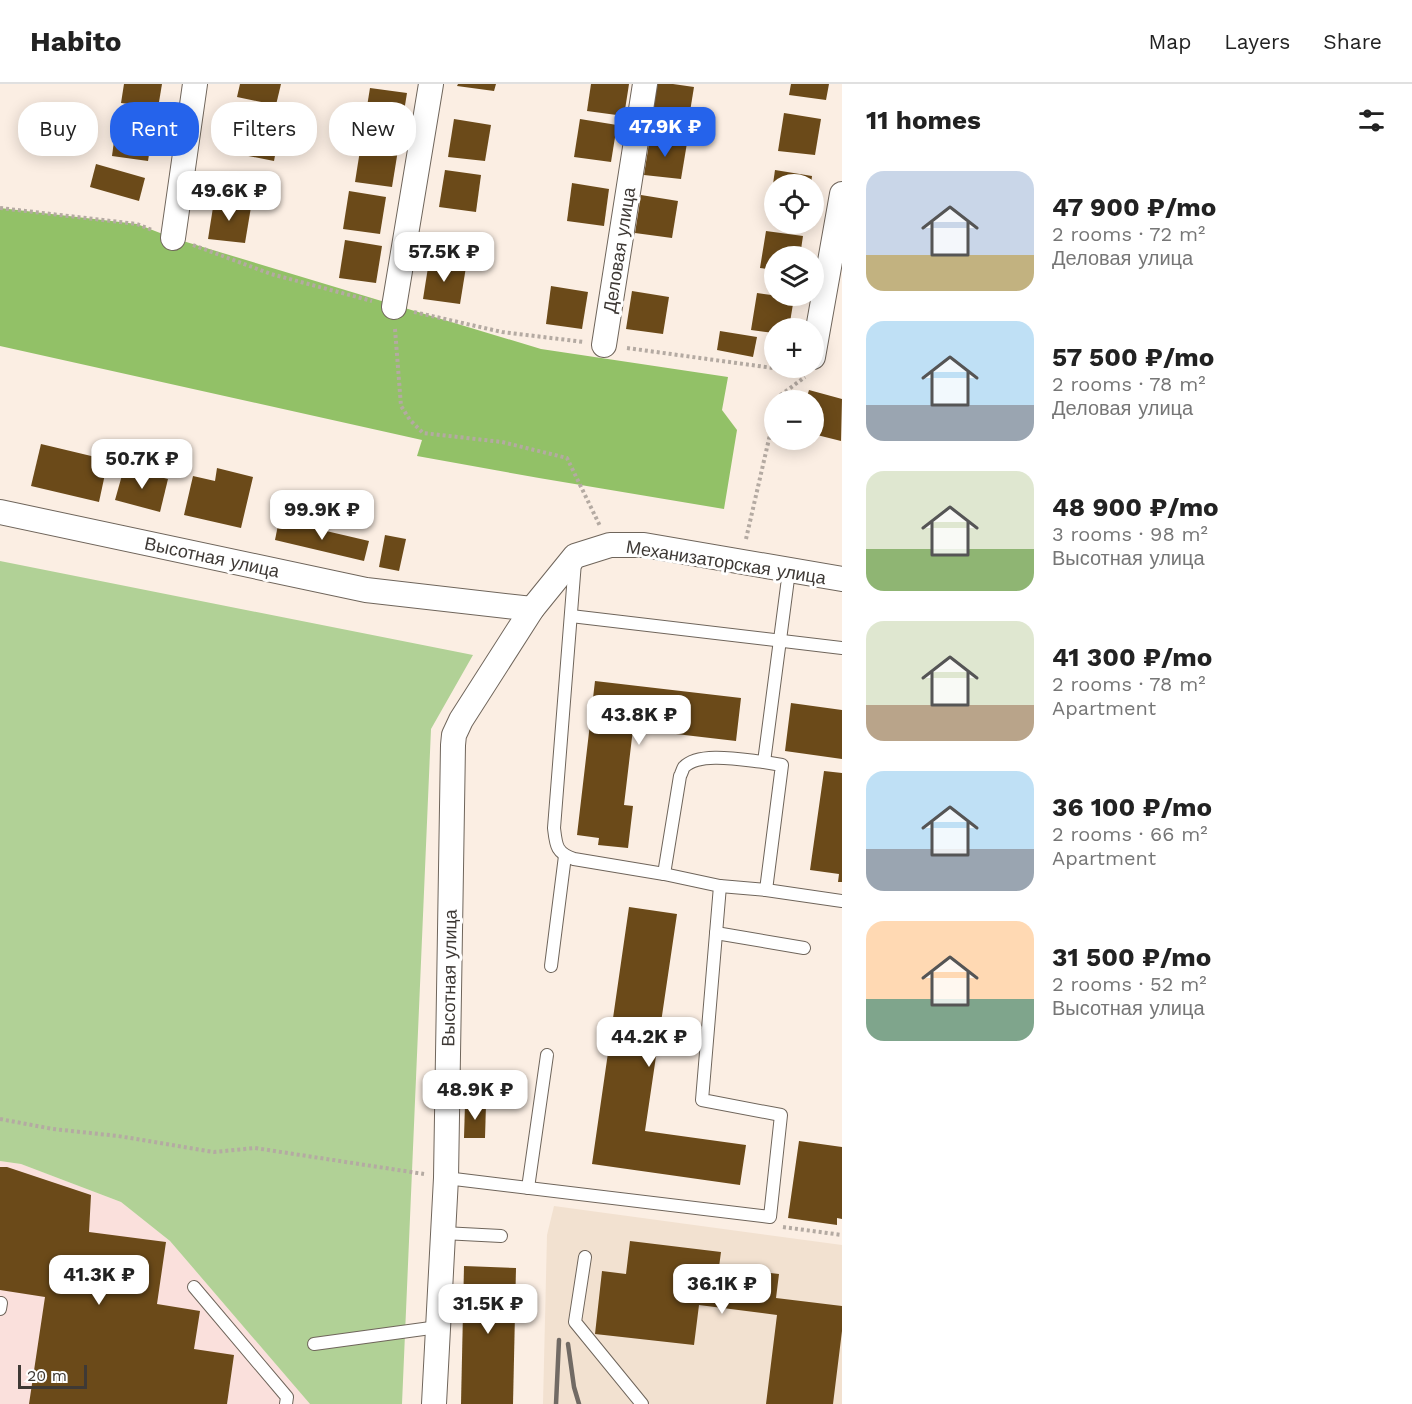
<!DOCTYPE html>
<meta charset="utf-8">
<style>
body{margin:0;font-family:"Work Sans",sans-serif;background:#f2f2f2;color:#222;height:100vh;display:flex;flex-direction:column;font-size:22px;white-space:nowrap}
*{box-sizing:border-box;margin:0}
p{font-size:20px;color:#767676}
.icon{flex:none;width:33px;height:33px;fill:none;stroke:currentColor;stroke-width:2;stroke-linecap:round;stroke-linejoin:round}
.map{position:relative;flex:1;overflow:hidden}
.sheet{display:flex;flex-direction:column;background:#fff;width:570px}
.sheet>*{flex:none}
.hud{position:absolute;left:18px;top:18px;width:570px;height:54px;display:flex;gap:12px}
.tools{position:absolute;left:764px;top:90px;display:grid;gap:12px}
.tools a{display:grid;place-items:center;width:60px;height:60px;border-radius:50%;background:#fff;box-shadow:0 3px 15px #0003;font-size:30px}
.scale{position:absolute;left:18px;bottom:15px;width:69px;box-sizing:border-box;padding-left:6px;border:3px solid #3e3935;border-top:0;font-size:16px;line-height:21px;white-space:nowrap;color:#3e3935;-webkit-text-stroke:4px #fff;paint-order:stroke}
.price{position:absolute;translate:-50% -51px;padding:0 14px;border-radius:12px;background:#fff;color:#222;font-size:20px;line-height:39px;filter:drop-shadow(0 2px 3px #0008)}
.price::after{content:'';position:absolute;left:50%;top:36px;width:18px;height:14px;margin-left:-9px;background:inherit;clip-path:polygon(0 0,100% 0,50% 100%)}
.price.current{background:#2563eb;color:#fff}
ul{padding:0;list-style:none}
li{display:flex;align-items:center;gap:18px;height:150px;padding:0 24px}
li span{display:grid;place-items:center;flex:none;width:168px;height:120px;border-radius:18px;color:#555}
li>.icon{margin-inline-start:auto}
span .icon{width:72px;height:72px;fill:#fffc;stroke-width:1}
li b{font-size:26px}
h2{display:flex;justify-content:space-between;align-items:center;height:72px;padding:0 24px;font-size:26px}
.tag{padding:0 21px;border-radius:24px;background:#fff;box-shadow:0 3px 15px #0003;font-size:21px;line-height:54px}
.tag.current{background:#2563eb;color:#fff}
header{display:flex;align-items:center;gap:36px;box-sizing:border-box;height:84px;padding:0 30px;background:#fff;border-bottom:2px solid #e0e0e0}
header strong{font-size:28px}
nav{display:flex;gap:33px;margin-inline-start:auto;font-size:21px}
main{display:flex;flex:1;min-height:0}
.map>svg:first-child{display:block}
.industrial{fill:#fae0dc}
.built{fill:#f2e1d0}
.green{fill:#b1d196}
.forest{fill:#92c167}
.building{fill:#6b4a19}
.lines{fill:none;stroke-linecap:round;stroke-linejoin:round}
.lane-casing{stroke:#6f655b;stroke-width:14}
.street-casing{stroke:#6f655b;stroke-width:26}
.path{stroke:#b4aaa2;stroke-width:4;stroke-dasharray:3 3;stroke-linecap:butt}
.lane{stroke:#fff;stroke-width:12}
.street{stroke:#fff;stroke-width:24}
.rail{stroke:#716a64;stroke-width:4.5}
.labels{text-anchor:middle;dominant-baseline:central;stroke-width:6;stroke-linejoin:round;paint-order:stroke}
.street-label{font-size:18px;fill:#3e3935;stroke:#fff}
</style>
<header>
<strong>Habito</strong>
<nav><a>Map</a><a>Layers</a><a>Share</a></nav>
</header>
<main>
<div class="map">
<svg width="842" height="1320" viewBox="0 0 842 1320">
<rect width="100%" height="100%" fill="#fbeee3"/>
<polygon class="industrial" points="0,1077 21,1080 121,1118 170,1157 310,1320 0,1320"/>
<polygon class="built" points="554,1122 842,1161 842,1320 543,1320 547,1151"/>
<polygon class="green" points="0,477 473,571 431,645 402,1320 310,1320 170,1157 121,1118 21,1080 0,1077"/>
<polygon class="forest" points="0,124 137,140 173,154 541,265 728,293 722,326 737,346 724,425 539,394 417,372 422,356 0,262"/>
<g class="building">
<polygon points="124,0 162,0 158,24 121,19"/>
<polygon points="240,0 281,0 276,21 237,13"/>
<polygon points="458,0 496,0 494,7 457,2"/>
<polygon points="591,0 629,0 624,32 587,27"/>
<polygon points="657,0 673,0 694,3 688,40 651,35"/>
<polygon points="791,0 829,0 826,16 789,11"/>
<polygon points="370,4 407,9 401,46 364,41"/>
<polygon points="784,29 821,35 815,71 778,67"/>
<polygon points="117,35 154,40 148,77 112,72"/>
<polygon points="454,35 491,41 485,77 448,73"/>
<polygon points="580,35 617,41 611,78 574,73"/>
<polygon points="239,38 280,46 274,77 233,69"/>
<polygon points="650,53 687,59 681,95 644,91"/>
<polygon points="361,60 398,66 392,103 355,98"/>
<polygon points="96,80 145,94 139,117 90,103"/>
<polygon points="445,86 481,91 476,128 439,123"/>
<polygon points="775,86 812,92 811,100 773,100"/>
<polygon points="572,99 609,105 604,142 567,137"/>
<polygon points="349,107 386,113 380,150 343,145"/>
<polygon points="641,111 678,117 672,154 635,149"/>
<polygon points="214,117 251,123 245,159 208,155"/>
<polygon points="766,147 803,152 800,172 774,172 774,186 760,184"/>
<polygon points="345,156 382,162 376,199 339,194"/>
<polygon points="429,177 466,183 460,220 423,215"/>
<polygon points="551,202 588,208 582,245 546,240"/>
<polygon points="632,207 669,213 663,250 626,245"/>
<polygon points="757,209 794,214 789,244 774,244 774,249 751,246"/>
<polygon points="720,247 757,253 753,273 717,266"/>
<polygon points="809,306 842,315 841,357 813,350 813,316 806,316"/>
<polygon points="41,360 108,376 99,418 31,402"/>
<polygon points="124,384 168,395 160,428 115,416"/>
<polygon points="217,384 253,393 241,444 184,431 193,392 215,397"/>
<polygon points="279,436 369,457 364,477 275,456"/>
<polygon points="385,451 406,455 399,487 379,483"/>
<polygon points="595,597 741,614 736,657 633,645 624,721 633,722 628,764 598,761 599,754 577,751"/>
<polygon points="791,619 842,626 842,675 785,667"/>
<polygon points="824,687 842,689 842,798 838,798 839,790 810,786"/>
<polygon points="629,823 677,830 645,1047 746,1061 740,1101 592,1080"/>
<polygon points="465,1020 486,1020 485,1054 464,1054"/>
<polygon points="799,1057 842,1063 842,1135 837,1134 837,1141 788,1134"/>
<polygon points="0,1083 7,1083 91,1111 89,1148 166,1158 157,1220 200,1227 194,1265 234,1271 227,1320 29,1320 45,1213 0,1206"/>
<polygon points="630,1157 721,1168 719,1183 779,1190 776,1214 842,1222 842,1247 833,1320 766,1320 777,1231 699,1221 694,1261 595,1250 602,1187 626,1190"/>
<polygon points="464,1182 516,1184 513,1320 461,1320"/>
</g>
<g class="lines">
<defs>
<g id="lane">
<polyline points="571,532 842,564"/>
<polyline points="764,678 782,681 766,806"/>
<path d="M664,790L680,692C681,691 683,684 684,683C699,667 744,676 764,678L789,487"/>
<polyline points="720,802 766,806 842,817"/>
<polyline points="716,849 804,864"/>
<polyline points="551,882 565,772"/>
<path d="M446,1094L770,1133L781,1031L702,1016L720,802L664,790L574,775C556,769 556,761 554,744L575,478"/>
<polyline points="528,1104 547,971"/>
<polyline points="443,1149 501,1152"/>
<polyline points="585,1173 575,1238 642,1320"/>
<polyline points="194,1203 287,1313 286,1320"/>
<polyline points="0,1225 1,1219"/>
<polyline points="314,1260 438,1243"/>
</g>
<g id="street">
<polyline points="173,154 195,0"/>
<polyline points="394,223 431,0"/>
<polyline points="604,261 645,0"/>
<polyline points="813,273 842,110"/>
<polyline points="0,428 366,506 532,525"/>
<polyline points="434,1320 446,1094 453,661 454,651 461,636 532,525 575,472 610,461 644,461 842,495"/>
</g>
</defs>
<use href="#lane" class="lane-casing"/>
<use href="#street" class="street-casing"/>
<g class="path">
<polyline points="0,124 137,140 152,146"/>
<polyline points="193,161 271,190 372,217"/>
<polyline points="414,228 502,248 584,258"/>
<polyline points="395,245 401,322 410,336 423,349 502,358 567,374 600,442"/>
<polyline points="627,264 795,287"/>
<polyline points="778,316 778,313 805,293"/>
<polyline points="746,455 774,333"/>
<polyline points="0,1035 53,1045 118,1052 214,1068 255,1064 424,1090"/>
<polyline points="783,1143 842,1151"/>
</g>
<use href="#lane" class="lane"/>
<use href="#street" class="street"/>
<g class="rail">
<polyline points="568,1260 574,1303 579,1320"/>
<polyline points="556,1320 559,1256"/>
</g>
</g>
<g class="labels">
<g class="street-label">
<text transform="translate(619 166) rotate(-81)">Деловая улица</text>
<text transform="translate(212 473) rotate(12)">Высотная улица</text>
<text transform="translate(726 478) rotate(9)">Механизаторская улица</text>
<text transform="translate(449 894) rotate(-89)">Высотная улица</text>
</g>
</g>
</svg>
<div class="tools">
<a><svg class="icon" aria-label="locate" viewBox="0 0 24 24"><circle cx="12" cy="12" r="6"/><path d="M12 2v4M12 18v4M2 12h4M18 12h4"/></svg></a>
<a><svg class="icon" aria-label="layers" viewBox="0 0 24 24"><path d="M12 4l9 5-9 5-9-5zM3 14l9 5 9-5"/></svg></a>
<a>+</a>
<a>−</a>
</div>
<div class="scale">20 m</div>
<b class="price current" style="left:665px;top:74px">47.9K ₽</b>
<b class="price" style="left:229px;top:138px">49.6K ₽</b>
<b class="price" style="left:444px;top:199px">57.5K ₽</b>
<b class="price" style="left:142px;top:406px">50.7K ₽</b>
<b class="price" style="left:322px;top:457px">99.9K ₽</b>
<b class="price" style="left:639px;top:662px">43.8K ₽</b>
<b class="price" style="left:649px;top:984px">44.2K ₽</b>
<b class="price" style="left:475px;top:1037px">48.9K ₽</b>
<b class="price" style="left:99px;top:1222px">41.3K ₽</b>
<b class="price" style="left:722px;top:1231px">36.1K ₽</b>
<b class="price" style="left:488px;top:1251px">31.5K ₽</b>
<div class="hud">
<a class="tag">Buy</a>
<a class="tag current">Rent</a>
<a class="tag">Filters</a>
<a class="tag">New</a>
</div>
</div>
<section class="sheet">
<h2>11 homes<svg class="icon" aria-label="filters" viewBox="0 0 24 24"><path d="M4 7h16M4 17h16"/><circle cx="9" cy="7" r="2"/><circle cx="15" cy="17" r="2"/></svg></h2>
<ul>
<li><span style="background:linear-gradient(#c9d6e8 70%,#c2b280 0)"><svg class="icon" aria-label="home" viewBox="0 0 24 24"><path d="M3 11l9-7 9 7M6 9v11h12V9"/></svg></span><div><b>47 900 ₽/mo</b><p>2 rooms · 72 m²</p><p>Деловая улица</p></div></li>
<li><span style="background:linear-gradient(#bfe0f5 70%,#9aa5b1 0)"><svg class="icon" aria-label="home" viewBox="0 0 24 24"><path d="M3 11l9-7 9 7M6 9v11h12V9"/></svg></span><div><b>57 500 ₽/mo</b><p>2 rooms · 78 m²</p><p>Деловая улица</p></div></li>
<li><span style="background:linear-gradient(#dfe7d0 65%,#8fb573 0)"><svg class="icon" aria-label="home" viewBox="0 0 24 24"><path d="M3 11l9-7 9 7M6 9v11h12V9"/></svg></span><div><b>48 900 ₽/mo</b><p>3 rooms · 98 m²</p><p>Высотная улица</p></div></li>
<li><span style="background:linear-gradient(#dfe7d0 70%,#b9a48a 0)"><svg class="icon" aria-label="home" viewBox="0 0 24 24"><path d="M3 11l9-7 9 7M6 9v11h12V9"/></svg></span><div><b>41 300 ₽/mo</b><p>2 rooms · 78 m²</p><p>Apartment</p></div></li>
<li><span style="background:linear-gradient(#bfe0f5 65%,#9aa5b1 0)"><svg class="icon" aria-label="home" viewBox="0 0 24 24"><path d="M3 11l9-7 9 7M6 9v11h12V9"/></svg></span><div><b>36 100 ₽/mo</b><p>2 rooms · 66 m²</p><p>Apartment</p></div></li>
<li><span style="background:linear-gradient(#ffd9b3 65%,#7fa58c 0)"><svg class="icon" aria-label="home" viewBox="0 0 24 24"><path d="M3 11l9-7 9 7M6 9v11h12V9"/></svg></span><div><b>31 500 ₽/mo</b><p>2 rooms · 52 m²</p><p>Высотная улица</p></div></li>
</ul>
</section>
</main>
